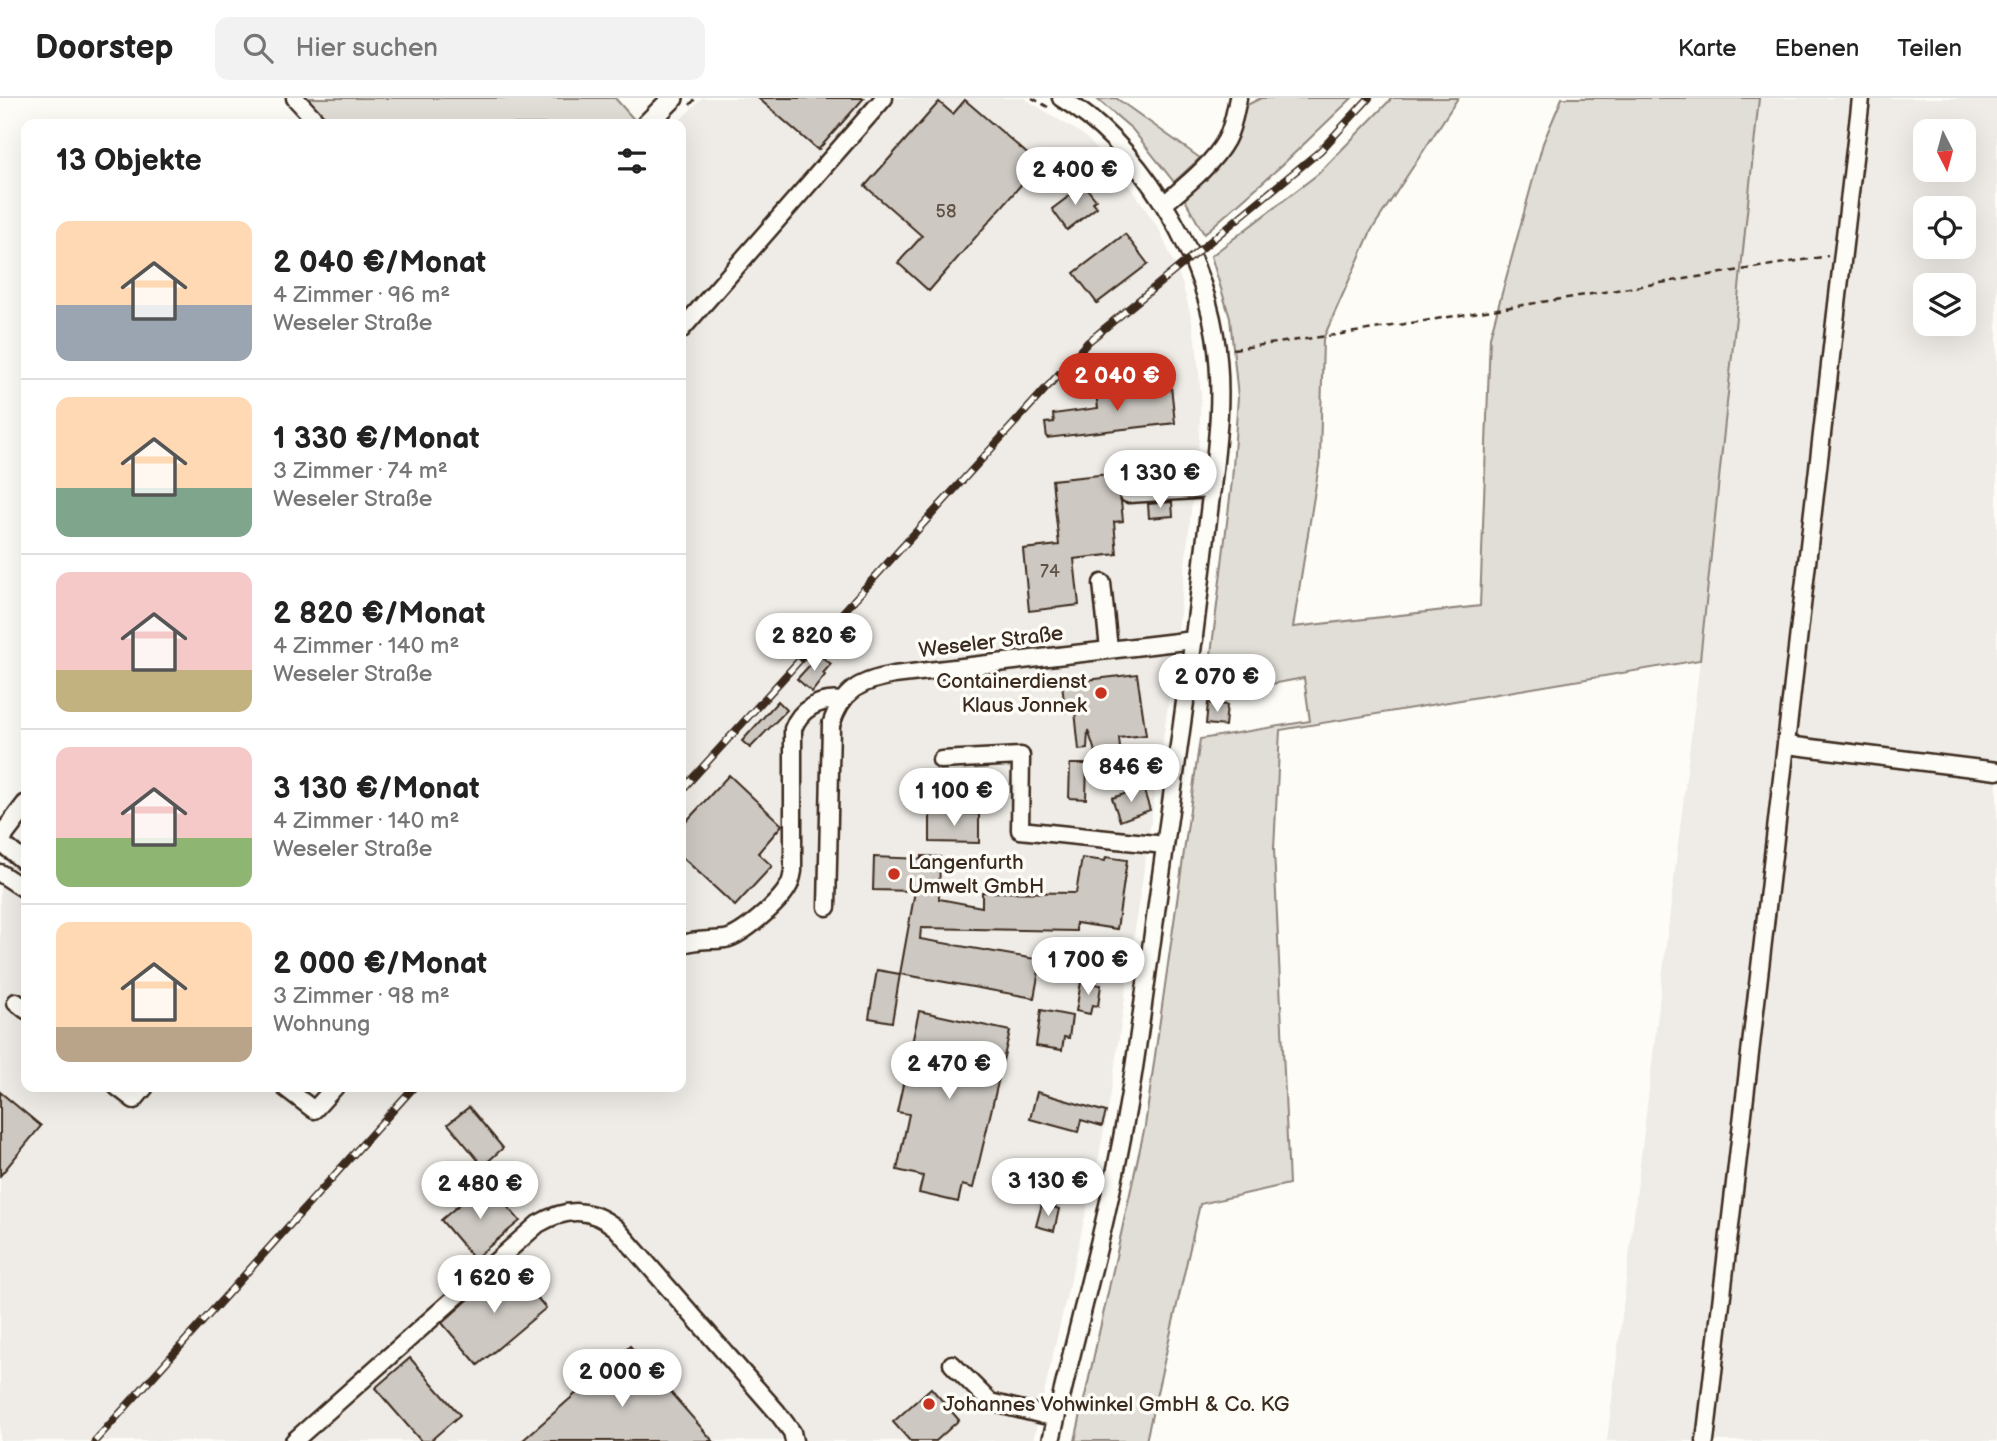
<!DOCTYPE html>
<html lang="de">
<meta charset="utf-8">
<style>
body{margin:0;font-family:"Balsamiq Sans",sans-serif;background:#f2f2f2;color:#222;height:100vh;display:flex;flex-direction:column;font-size:26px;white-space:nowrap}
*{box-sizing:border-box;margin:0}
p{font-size:23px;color:#767676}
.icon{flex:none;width:38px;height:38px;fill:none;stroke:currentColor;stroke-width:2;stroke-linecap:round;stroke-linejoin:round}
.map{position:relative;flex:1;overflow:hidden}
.details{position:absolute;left:21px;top:21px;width:665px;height:973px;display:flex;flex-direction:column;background:#fff;border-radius:14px;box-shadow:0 7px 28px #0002}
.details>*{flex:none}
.needle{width:46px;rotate:174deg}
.tools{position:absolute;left:1913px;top:21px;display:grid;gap:14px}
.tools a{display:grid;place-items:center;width:63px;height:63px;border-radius:14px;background:#fff;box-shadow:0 7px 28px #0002;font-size:35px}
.price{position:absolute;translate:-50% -60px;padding:0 16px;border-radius:24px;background:#fff;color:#222;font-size:23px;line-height:46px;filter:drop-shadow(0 2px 4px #0008)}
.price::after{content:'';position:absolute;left:50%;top:42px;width:21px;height:16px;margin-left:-10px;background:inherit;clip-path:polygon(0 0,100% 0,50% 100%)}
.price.on{background:#c8321e;color:#fff}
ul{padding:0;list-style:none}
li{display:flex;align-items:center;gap:21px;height:175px;padding:0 35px}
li+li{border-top:2px solid #e0e0e0}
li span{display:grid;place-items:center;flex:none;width:196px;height:140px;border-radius:14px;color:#555}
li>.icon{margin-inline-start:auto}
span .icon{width:84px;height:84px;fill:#fffc;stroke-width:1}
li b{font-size:30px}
h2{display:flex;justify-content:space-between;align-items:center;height:84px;padding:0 35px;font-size:30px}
header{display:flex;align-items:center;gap:42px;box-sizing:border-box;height:98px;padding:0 35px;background:#fff;border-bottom:2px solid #e0e0e0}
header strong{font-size:33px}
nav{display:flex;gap:38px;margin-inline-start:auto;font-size:24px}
.search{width:490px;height:63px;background:#f2f2f2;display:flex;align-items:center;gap:18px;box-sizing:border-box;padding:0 24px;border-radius:14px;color:#767676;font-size:26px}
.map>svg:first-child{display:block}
.built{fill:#efece7;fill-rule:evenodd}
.green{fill:#e1ded7;stroke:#8e847a;stroke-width:2}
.building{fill:#cdc8c2;stroke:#3b2a1e;stroke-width:2}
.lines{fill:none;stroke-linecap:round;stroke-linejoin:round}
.minor-casing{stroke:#3b2a1e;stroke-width:21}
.major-casing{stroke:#3b2a1e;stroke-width:24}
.path{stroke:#3b2a1e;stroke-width:2.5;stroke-dasharray:7 5;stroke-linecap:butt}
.minor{stroke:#fdfcf7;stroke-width:16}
.major{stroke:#fdfcf7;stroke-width:19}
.rail-casing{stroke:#3b2a1e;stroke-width:8}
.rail{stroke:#fdfcf7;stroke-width:5;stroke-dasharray:16;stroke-linecap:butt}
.poi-dot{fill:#c8321e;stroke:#fdfcf7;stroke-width:2.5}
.labels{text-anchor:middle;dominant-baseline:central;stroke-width:7;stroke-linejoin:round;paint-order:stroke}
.number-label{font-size:18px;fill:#605247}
.street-label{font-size:21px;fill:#3b2a1e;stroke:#fdfcf7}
.poi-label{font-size:21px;fill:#3b2a1e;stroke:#fdfcf7;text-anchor:start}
</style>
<header>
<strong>Doorstep</strong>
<div class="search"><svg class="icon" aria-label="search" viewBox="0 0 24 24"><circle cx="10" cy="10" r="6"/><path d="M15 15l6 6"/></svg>Hier suchen</div>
<nav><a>Karte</a><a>Ebenen</a><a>Teilen</a></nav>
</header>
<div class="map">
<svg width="1997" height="1343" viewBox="0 0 1997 1343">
<rect width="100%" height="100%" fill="#fdfcf7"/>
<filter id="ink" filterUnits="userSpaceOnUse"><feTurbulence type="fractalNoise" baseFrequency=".0143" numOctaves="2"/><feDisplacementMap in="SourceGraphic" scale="14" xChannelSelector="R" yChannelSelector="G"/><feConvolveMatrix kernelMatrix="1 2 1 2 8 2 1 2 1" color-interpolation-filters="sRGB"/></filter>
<g filter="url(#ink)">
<g class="built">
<polygon points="702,0 1024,0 1082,36 1113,66 1131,89 1160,133 1181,182 1191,218 1197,252 1201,297 1199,341 1175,560 1110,1001 1099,1058 1033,1343 0,1343 0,778 26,746 26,989 681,989 681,26 676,26"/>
<path d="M1759,0H1997V1343H1607L1700,562ZM1925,33H1964V72H1925ZM1925,110H1964V149H1925ZM1925,187H1964V226H1925Z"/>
</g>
<g class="green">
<polygon points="296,0 615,0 638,26 319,26"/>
<polygon points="1116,0 1200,60 1174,84 1132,31 1097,1"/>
<polygon points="1261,0 1352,0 1281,68 1204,136 1184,100 1232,50 1243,9"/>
<polygon points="1392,0 1458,0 1371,133 1323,241 1320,361 1293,529 1480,508 1490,239 1543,45 1562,0 1759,0 1700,562 1280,632 1274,751 1289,1086 1200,1106 1146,1343 1075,1343 1145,1028 1200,641 1310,623 1304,580 1206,598 1232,383 1238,299 1230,220 1211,158 1318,76"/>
</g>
<g class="building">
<polygon points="758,0 864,0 818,52"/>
<polygon points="965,2 1039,66 929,193 898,165 922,138 865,88 939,4 953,16"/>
<polygon points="1084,87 1096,102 1093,104 1097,109 1067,132 1052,111"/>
<polygon points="1125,136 1148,166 1097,205 1074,175"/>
<polygon points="1171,288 1175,325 1047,340 1045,325 1054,324 1053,316 1098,310 1096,296"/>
<polygon points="1118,375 1118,397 1121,403 1123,423 1114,424 1117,456 1074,461 1079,507 1029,513 1023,451 1059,447 1052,382"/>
<polygon points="1172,404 1173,418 1149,420 1148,406"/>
<polygon points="819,557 831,566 823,575 825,577 812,594 797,581"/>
<polygon points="1137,576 1146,637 1119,640 1121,660 1098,663 1088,632 1087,651 1079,652 1075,613 1065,614 1062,585"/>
<polygon points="778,603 787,612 750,650 742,643"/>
<polygon points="1208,605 1227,607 1225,628 1206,626"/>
<polygon points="1070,666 1087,666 1086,701 1069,700"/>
<polygon points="729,677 782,727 758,755 772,768 735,808 681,758 681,729"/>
<polygon points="1143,690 1150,712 1120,723 1112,700"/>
<polygon points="930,715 979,716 979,745 930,744"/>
<polygon points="922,758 940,759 939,801 982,809 982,794 1076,795 1082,760 1105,763 1106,759 1127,762 1117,831 1076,825 1076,833 921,830 920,841 1041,862 1034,900 900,876 892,924 869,920 877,872 900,876 915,793 873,792 874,759 922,761"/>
<polygon points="1081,884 1101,887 1098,908 1092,907 1090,916 1076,913"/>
<polygon points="1041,912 1072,918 1069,940 1064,939 1062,952 1036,948"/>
<polygon points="919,913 1010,933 973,1090 962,1087 958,1104 919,1095 923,1078 897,1072 909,1016 897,1014"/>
<polygon points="0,994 41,1028 0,1078"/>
<polygon points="1037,994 1106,1014 1102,1028 1081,1022 1078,1034 1030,1021"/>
<polygon points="469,1009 503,1050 483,1068 448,1026"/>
<polygon points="486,1084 520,1123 474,1161 441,1122"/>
<polygon points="1042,1106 1059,1111 1054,1133 1036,1128"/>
<polygon points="508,1166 546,1210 478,1267 442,1225"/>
<polygon points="630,1248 713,1343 522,1343"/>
<polygon points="410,1260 460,1317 430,1343 421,1343 375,1290"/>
<polygon points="931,1290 959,1322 936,1343 910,1343 893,1324"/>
</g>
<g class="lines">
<defs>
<g id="minor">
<polyline points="295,0 319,26"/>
<path d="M1164,106C1185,88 1213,66 1226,42C1233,29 1235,14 1238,0"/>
<polyline points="681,232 884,0"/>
<polyline points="1128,396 1212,391"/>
<polyline points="1102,485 1109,551"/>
<polyline points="1787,647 1997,673"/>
<polyline points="941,662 1021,658 1020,732 1165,747"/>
<polyline points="0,744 26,765"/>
<polyline points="0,775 26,792"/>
<path d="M827,809L831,627C842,592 860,583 894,577L1194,542"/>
<path d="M681,847C695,841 710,843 725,841C742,838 779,805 788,789C791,785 792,779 793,773V631C800,611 820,600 842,603"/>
<polyline points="16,904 26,912"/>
<polyline points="117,989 134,1002 145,989"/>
<polyline points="284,989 314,1012 335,989"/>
<polyline points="952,1266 990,1304 1056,1320"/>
<path d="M294,1343L538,1126C566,1110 590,1109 616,1130L777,1314L792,1334L794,1343"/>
<path d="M1051,1343C1075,1235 1107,1128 1126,1018C1136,965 1142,911 1150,857C1163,765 1175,674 1188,583C1196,527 1202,470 1209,414C1216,355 1225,297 1215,237C1201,150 1138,46 1061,0"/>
<polyline points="1705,1343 1861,0"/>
</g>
<g id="major">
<polyline points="647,26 673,0"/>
<polyline points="0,741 26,707"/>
</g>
</defs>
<use href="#minor" class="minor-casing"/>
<use href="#major" class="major-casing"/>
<g class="path">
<polyline points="1032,0 1048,9"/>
<polyline points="690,7 696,0"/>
<polyline points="1233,251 1349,235 1828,158"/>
</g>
<use href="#minor" class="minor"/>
<use href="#major" class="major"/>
<defs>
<g id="rail">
<polyline points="681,693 1088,244 1320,53 1369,0"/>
<polyline points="95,1343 414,989"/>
</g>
</defs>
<use href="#rail" class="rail-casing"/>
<use href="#rail" class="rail"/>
</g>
</g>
<g class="poi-dot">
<circle cx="1101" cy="595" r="7"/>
<circle cx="894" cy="776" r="7"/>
<circle cx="929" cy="1306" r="7"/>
</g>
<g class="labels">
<g class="number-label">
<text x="946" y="113">58</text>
<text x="1050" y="473">74</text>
</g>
<g class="street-label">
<text transform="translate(991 544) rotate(-7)">Weseler Straße</text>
</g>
<g class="poi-label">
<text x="1087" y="583" text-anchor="end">Containerdienst<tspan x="1087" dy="24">Klaus Jonnek</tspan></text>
<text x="908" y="764">Langenfurth<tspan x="908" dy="24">Umwelt GmbH</tspan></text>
<text x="943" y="1306">Johannes Vohwinkel GmbH &amp; Co. KG</text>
</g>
</g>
</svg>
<div class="tools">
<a><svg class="needle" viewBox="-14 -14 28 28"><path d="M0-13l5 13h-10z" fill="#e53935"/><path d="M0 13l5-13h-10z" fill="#767676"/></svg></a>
<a><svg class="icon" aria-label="locate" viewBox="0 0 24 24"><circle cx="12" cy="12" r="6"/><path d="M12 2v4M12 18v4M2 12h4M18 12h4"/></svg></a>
<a><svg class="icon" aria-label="layers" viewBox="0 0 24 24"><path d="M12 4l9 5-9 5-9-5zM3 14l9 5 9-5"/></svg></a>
</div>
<b class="price" style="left:1075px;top:109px">2 400 €</b>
<b class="price on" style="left:1117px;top:315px">2 040 €</b>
<b class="price" style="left:1160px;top:412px">1 330 €</b>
<b class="price" style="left:814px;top:575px">2 820 €</b>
<b class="price" style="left:1217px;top:616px">2 070 €</b>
<b class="price" style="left:1131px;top:706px">846 €</b>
<b class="price" style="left:954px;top:730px">1 100 €</b>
<b class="price" style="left:1088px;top:899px">1 700 €</b>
<b class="price" style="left:949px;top:1003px">2 470 €</b>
<b class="price" style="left:1048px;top:1120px">3 130 €</b>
<b class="price" style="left:480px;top:1123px">2 480 €</b>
<b class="price" style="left:494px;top:1217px">1 620 €</b>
<b class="price" style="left:622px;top:1311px">2 000 €</b>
<section class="details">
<h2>13 Objekte<svg class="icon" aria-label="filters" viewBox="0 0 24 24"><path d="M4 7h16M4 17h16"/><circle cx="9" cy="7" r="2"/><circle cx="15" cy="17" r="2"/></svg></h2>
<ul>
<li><span style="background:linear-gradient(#ffd9b3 60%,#9aa5b1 0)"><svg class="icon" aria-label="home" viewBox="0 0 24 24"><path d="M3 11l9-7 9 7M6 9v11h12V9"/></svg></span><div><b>2 040 €/Monat</b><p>4 Zimmer · 96 m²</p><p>Weseler Straße</p></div></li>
<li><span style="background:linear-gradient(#ffd9b3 65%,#7fa58c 0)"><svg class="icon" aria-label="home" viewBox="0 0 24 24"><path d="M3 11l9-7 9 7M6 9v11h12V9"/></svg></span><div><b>1 330 €/Monat</b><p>3 Zimmer · 74 m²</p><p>Weseler Straße</p></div></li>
<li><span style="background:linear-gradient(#f6c9c9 70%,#c2b280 0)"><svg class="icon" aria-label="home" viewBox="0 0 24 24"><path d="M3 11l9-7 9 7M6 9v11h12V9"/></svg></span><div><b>2 820 €/Monat</b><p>4 Zimmer · 140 m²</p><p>Weseler Straße</p></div></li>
<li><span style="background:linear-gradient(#f6c9c9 65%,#8fb573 0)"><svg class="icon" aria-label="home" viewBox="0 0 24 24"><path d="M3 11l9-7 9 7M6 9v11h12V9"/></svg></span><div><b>3 130 €/Monat</b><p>4 Zimmer · 140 m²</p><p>Weseler Straße</p></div></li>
<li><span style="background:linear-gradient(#ffd9b3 75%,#b9a48a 0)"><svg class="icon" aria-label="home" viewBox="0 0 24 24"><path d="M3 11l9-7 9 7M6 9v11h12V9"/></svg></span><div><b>2 000 €/Monat</b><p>3 Zimmer · 98 m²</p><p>Wohnung</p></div></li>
</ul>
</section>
</div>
